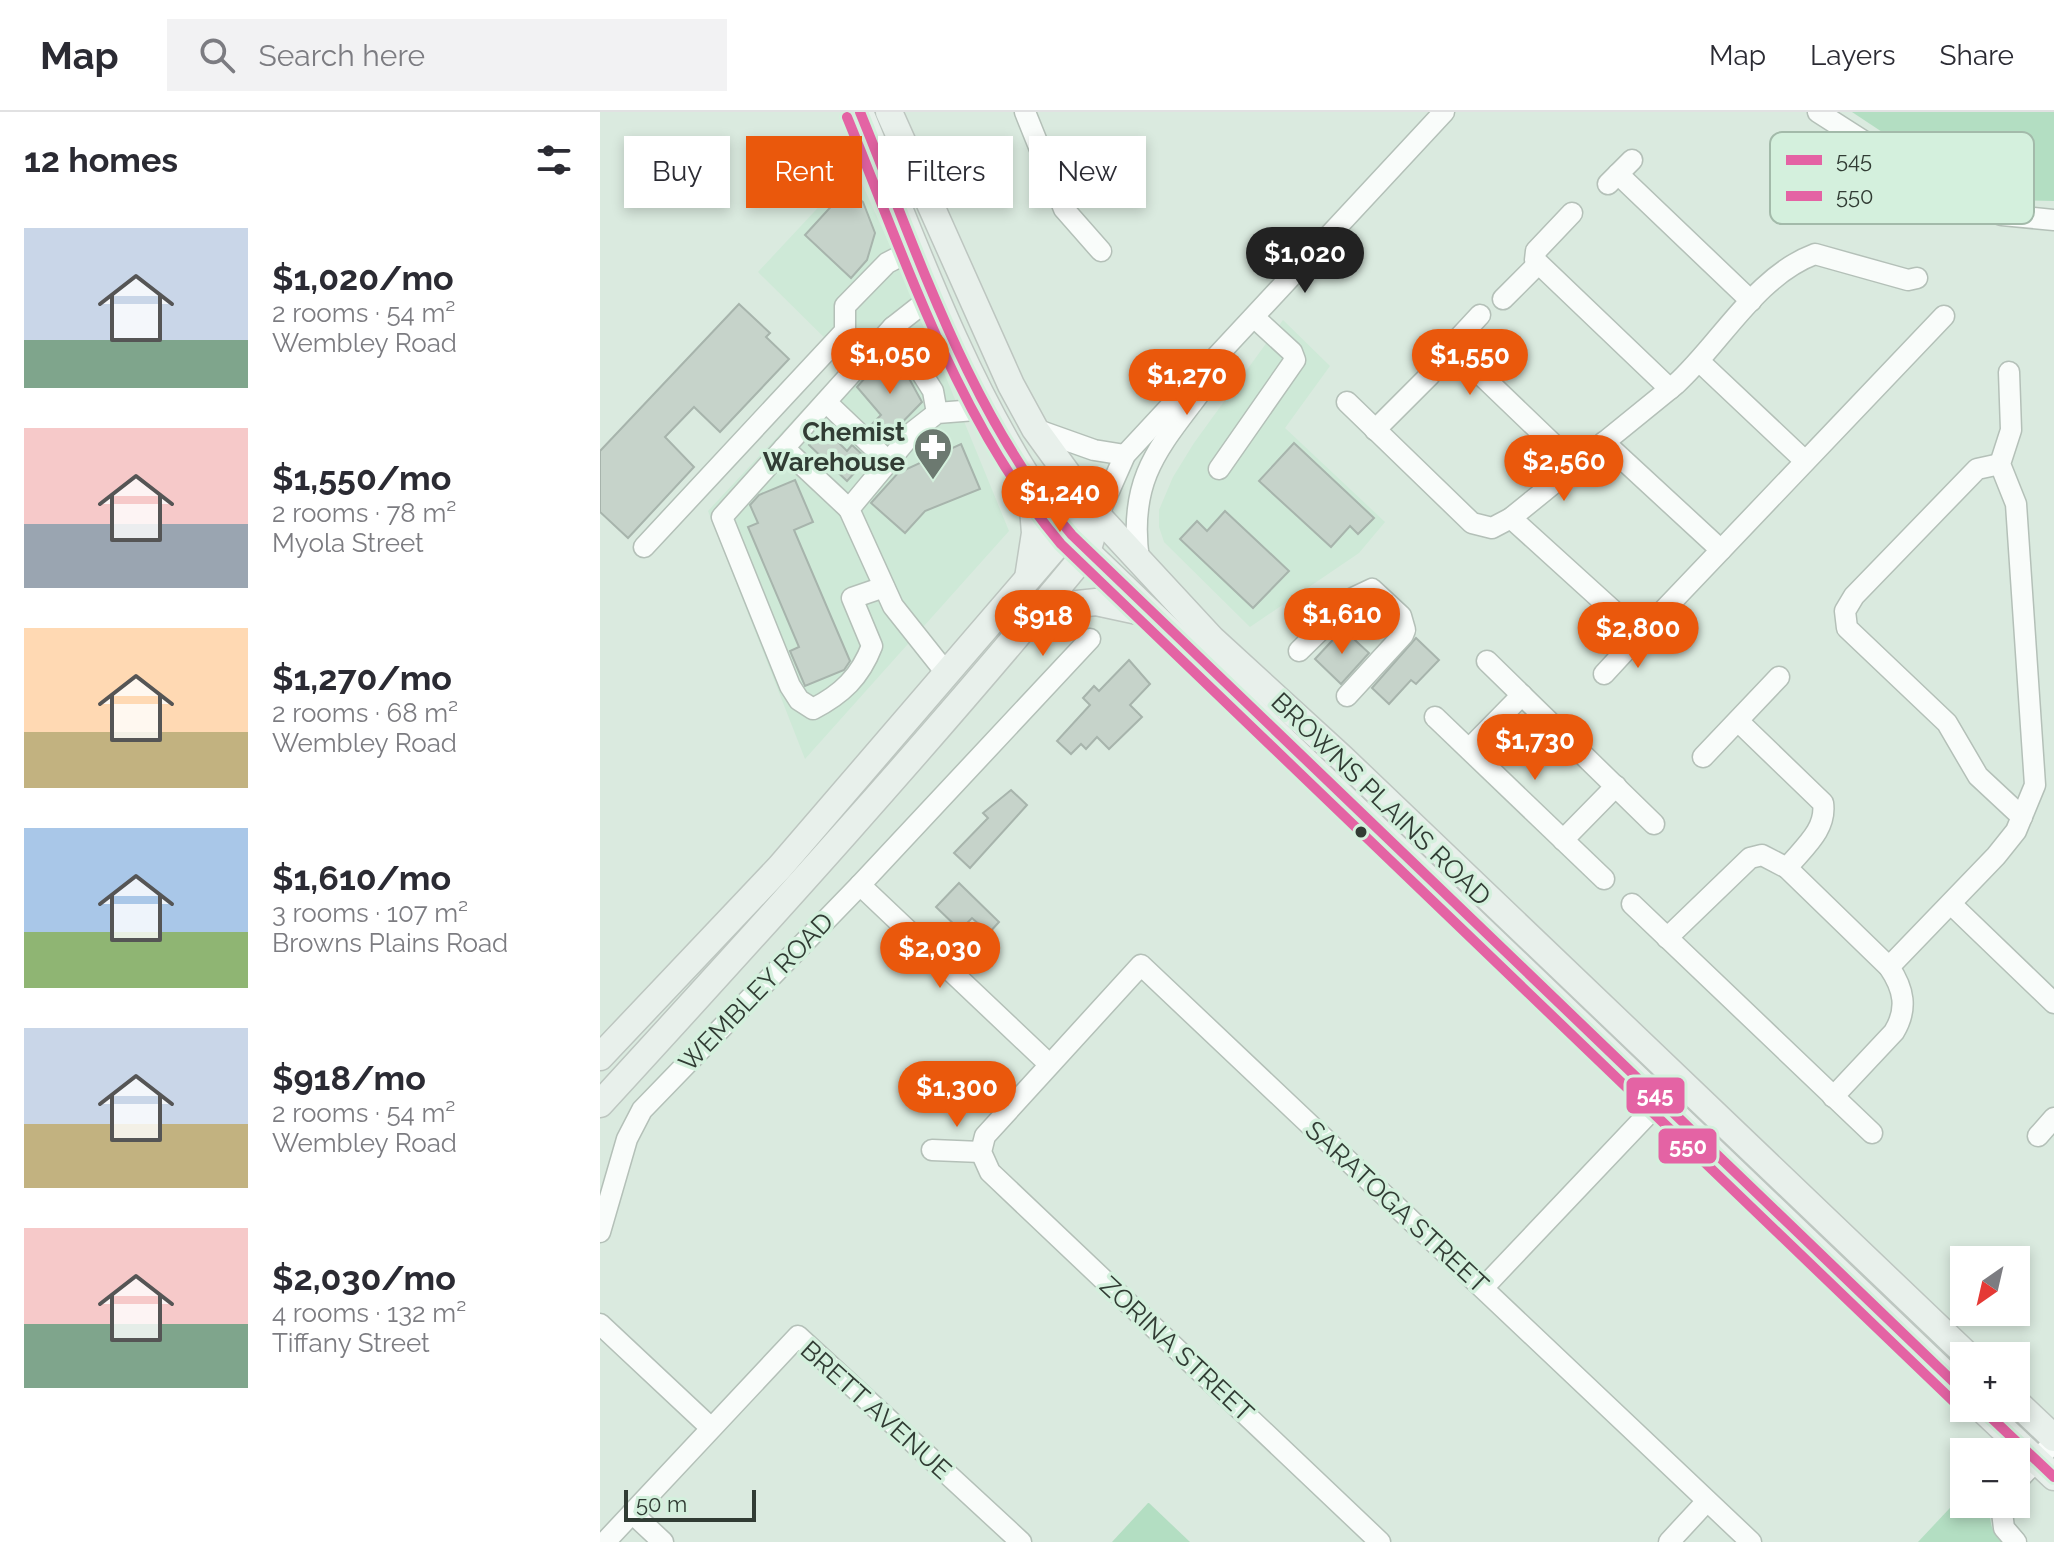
<!DOCTYPE html>
<meta charset="utf-8">
<style>
body{margin:0;font-family:Raleway,sans-serif;background:#f2f2f3;color:#2b2b33;height:100vh;display:flex;flex-direction:column;font-size:30px;white-space:nowrap}
*{box-sizing:border-box;margin:0}
p{font-size:26px;color:#7c7c81}
.icon{flex:none;width:44px;height:44px;fill:none;stroke:currentColor;stroke-width:2;stroke-linecap:round;stroke-linejoin:round}
.map{position:relative;flex:1;overflow:hidden}
.panel{display:flex;flex-direction:column;background:#fff;width:600px}
.panel>*{flex:none}
.banner{position:absolute;left:24px;top:24px;width:760px;height:72px;display:flex;gap:16px}
.needle{width:52px;rotate:214deg}
.buttons{position:absolute;left:1350px;top:1134px;display:grid;gap:16px}
.buttons a{display:grid;place-items:center;width:80px;height:80px;border-radius:0px;background:#fff;box-shadow:0 4px 12px #0003;font-size:40px}
.scale{position:absolute;left:24px;bottom:20px;width:132px;box-sizing:border-box;padding-left:8px;border:4px solid #313c34;border-top:0;font-size:22px;line-height:28px;white-space:nowrap;color:#313c34;-webkit-text-stroke:6px #d4f0dd;paint-order:stroke}
.price{position:absolute;translate:-50% -68px;padding:0 18px;border-radius:28px;background:#ea580c;color:#fff;font-size:26px;line-height:52px;filter:drop-shadow(0 2px 4px #0008)}
.price::after{content:'';position:absolute;left:50%;top:48px;width:24px;height:18px;margin-left:-12px;background:inherit;clip-path:polygon(0 0,100% 0,50% 100%)}
.price.active{background:#222;color:#fff}
ul{padding:0;list-style:none}
li{display:flex;align-items:center;gap:24px;height:200px;padding:0 24px}
li span{display:grid;place-items:center;flex:none;width:224px;height:160px;border-radius:0px;color:#555}
li>.icon{margin-inline-start:auto}
span .icon{width:96px;height:96px;fill:#fffc;stroke-width:1}
li b{font-size:34px}
h2{display:flex;justify-content:space-between;align-items:center;height:96px;padding:0 24px;font-size:34px}
.pill{padding:0 28px;border-radius:0px;background:#fff;box-shadow:0 4px 12px #0003;font-size:28px;line-height:72px}
.pill.active{background:#ea580c;color:#fff}
header{display:flex;align-items:center;gap:48px;box-sizing:border-box;height:112px;padding:0 40px;background:#fff;border-bottom:2px solid #e1e1e2}
header strong{font-size:38px}
nav{display:flex;gap:44px;margin-inline-start:auto;font-size:28px}
.search{width:560px;height:72px;background:#f2f2f3;display:flex;align-items:center;gap:20px;box-sizing:border-box;padding:0 28px;border-radius:0px;color:#7c7c81;font-size:30px}
main{display:flex;flex:1;min-height:0}
.map>svg:first-child{display:block}
.built{fill:#cee9d7}
.green{fill:#b3dec2}
.building{fill:#c6d3ca;stroke:#a7b4ac;stroke-width:2}
.lines{fill:none;stroke-linecap:round;stroke-linejoin:round}
.minor-casing{stroke:#b4c0b8;stroke-width:23}
.major-casing{stroke:#bdc6c0;stroke-width:29}
.minor{stroke:#f9fcfa;stroke-width:20}
.major{stroke:#e8f0eb;stroke-width:26}
.bus-1-casing{stroke:#d4f0dd;stroke-width:16}
.bus-2-casing{stroke:#d4f0dd;stroke-width:16}
.bus-1{stroke:#e463a4;stroke-width:10}
.bus-2{stroke:#e463a4;stroke-width:10}
.bus-dot{fill:#313c34;stroke:#d4f0dd;stroke-width:3}
.labels{text-anchor:middle;dominant-baseline:central;stroke-width:7;stroke-linejoin:round;paint-order:stroke}
.poi-label{font-size:26px;font-weight:bold;fill:#313c34;stroke:#d4f0dd;text-anchor:end}
.street-label{font-size:26px;fill:#313c34;stroke:#d4f0dd}
.key{fill:#d4f0dd;stroke:#a3baaa;stroke-width:2}
.key-label{font-size:22px;fill:#313c34}
.line-badge{stroke:#d4f0dd;stroke-width:3}
.badge-label{font-size:22px;text-anchor:middle;font-weight:bold;fill:#fff}
</style>
<header>
<strong>Map</strong>
<div class="search"><svg class="icon" aria-label="search" viewBox="0 0 24 24"><circle cx="10" cy="10" r="6"/><path d="M15 15l6 6"/></svg>Search here</div>
<nav><a>Map</a><a>Layers</a><a>Share</a></nav>
</header>
<main>
<section class="panel">
<h2>12 homes<svg class="icon" aria-label="filters" viewBox="0 0 24 24"><path d="M4 7h16M4 17h16"/><circle cx="9" cy="7" r="2"/><circle cx="15" cy="17" r="2"/></svg></h2>
<ul>
<li><span style="background:linear-gradient(#c9d6e8 70%,#7fa58c 0)"><svg class="icon" aria-label="home" viewBox="0 0 24 24"><path d="M3 11l9-7 9 7M6 9v11h12V9"/></svg></span><div><b>$1,020/mo</b><p>2 rooms · 54 m²</p><p>Wembley Road</p></div></li>
<li><span style="background:linear-gradient(#f6c9c9 60%,#9aa5b1 0)"><svg class="icon" aria-label="home" viewBox="0 0 24 24"><path d="M3 11l9-7 9 7M6 9v11h12V9"/></svg></span><div><b>$1,550/mo</b><p>2 rooms · 78 m²</p><p>Myola Street</p></div></li>
<li><span style="background:linear-gradient(#ffd9b3 65%,#c2b280 0)"><svg class="icon" aria-label="home" viewBox="0 0 24 24"><path d="M3 11l9-7 9 7M6 9v11h12V9"/></svg></span><div><b>$1,270/mo</b><p>2 rooms · 68 m²</p><p>Wembley Road</p></div></li>
<li><span style="background:linear-gradient(#a9c7e8 65%,#8fb573 0)"><svg class="icon" aria-label="home" viewBox="0 0 24 24"><path d="M3 11l9-7 9 7M6 9v11h12V9"/></svg></span><div><b>$1,610/mo</b><p>3 rooms · 107 m²</p><p>Browns Plains Road</p></div></li>
<li><span style="background:linear-gradient(#c9d6e8 60%,#c2b280 0)"><svg class="icon" aria-label="home" viewBox="0 0 24 24"><path d="M3 11l9-7 9 7M6 9v11h12V9"/></svg></span><div><b>$918/mo</b><p>2 rooms · 54 m²</p><p>Wembley Road</p></div></li>
<li><span style="background:linear-gradient(#f6c9c9 60%,#7fa58c 0)"><svg class="icon" aria-label="home" viewBox="0 0 24 24"><path d="M3 11l9-7 9 7M6 9v11h12V9"/></svg></span><div><b>$2,030/mo</b><p>4 rooms · 132 m²</p><p>Tiffany Street</p></div></li>
</ul>
</section>
<div class="map">
<svg width="1454" height="1430" viewBox="0 0 1454 1430">
<rect width="100%" height="100%" fill="#daeadf"/>
<g class="built">
<polygon points="255,56 311,180 409,419 205,647 108,399 248,249 158,160"/>
<polygon points="683,208 730,254 685,316 785,410 759,441 650,515 564,430 559,415 559,398 573,365 594,331"/>
</g>
<g class="green">
<polygon points="1252,0 1454,0 1454,89 1408,88 1356,69"/>
<path d="M1364,1381V1392H1391C1389,1407 1390,1419 1402,1430H1318Z"/>
<polygon points="548,1391 549,1391 590,1430 512,1430"/>
</g>
<g class="building">
<polygon points="247,77 263,90 275,121 267,148 251,166 205,123"/>
<polygon points="139,192 170,221 166,225 189,247 120,320 94,295 65,325 94,355 28,426 0,400 0,339"/>
<polygon points="284,244 306,261 322,290 285,328 270,314 281,303 257,275"/>
<polygon points="225,317 247,339 252,333 267,347 247,369 209,333"/>
<polygon points="694,331 774,406 758,422 750,414 731,435 659,369"/>
<polygon points="361,332 380,377 325,399 305,421 271,391 298,361"/>
<polygon points="195,368 213,410 194,418 250,549 244,558 205,574 190,539 199,535 148,415 158,411 150,393 159,383"/>
<polygon points="625,399 689,459 653,496 580,427 597,409 607,419"/>
<polygon points="743,517 769,541 741,572 715,547"/>
<polygon points="816,526 839,548 816,572 811,568 789,592 772,576"/>
<polygon points="529,548 550,572 530,593 542,605 509,637 497,625 486,637 481,632 471,642 457,629 490,593 483,586 494,574 499,579"/>
<polygon points="411,678 427,693 370,756 354,741 388,706 383,701"/>
<polygon points="359,771 399,810 389,821 372,806 360,818 336,795"/>
</g>
<g class="lines">
<defs>
<g id="minor">
<polyline points="425,0 464,97 501,139"/>
<polyline points="1218,0 1354,87 1402,103 1454,108"/>
<polyline points="1018,62 1151,189"/>
<polyline points="1008,72 1032,48"/>
<polyline points="972,101 936,139 935,148 1070,277"/>
<polyline points="903,187 938,152"/>
<polyline points="880,203 854,231 854,237 976,354"/>
<polyline points="293,215 335,182"/>
<polyline points="1100,250 1205,349"/>
<polyline points="226,290 289,350"/>
<path d="M747,290L872,411L892,416L911,406L1076,272C1121,231 1156,164 1215,142L1308,168L1317,166"/>
<polyline points="435,317 494,338 525,343"/>
<polyline points="775,318 830,263"/>
<polyline points="1004,330 1121,438"/>
<path d="M184,336L122,405L190,574L199,588L213,597C242,582 260,565 272,534L252,486L284,475"/>
<polyline points="1400,352 1377,357 1254,484 1245,499 1247,516 1347,611 1378,664 1422,705"/>
<polyline points="619,357 695,248 692,240 655,206"/>
<polyline points="249,397 184,336 293,215 333,279 337,301"/>
<polyline points="498,404 525,343 844,0"/>
<polyline points="911,406 1040,523 1344,204"/>
<polyline points="44,435 245,219 245,194 287,151 316,136"/>
<path d="M539,448C526,356 569,327 617,257"/>
<polyline points="699,539 753,486 772,477 801,504 805,518 803,523 747,584"/>
<polyline points="887,549 1054,712"/>
<polyline points="347,562 293,494 249,397 314,319 337,301 388,297"/>
<polyline points="1004,562 1040,523"/>
<polyline points="835,605 1004,767"/>
<path d="M1138,609L1223,691C1227,718 1203,736 1187,756"/>
<polyline points="869,637 922,583"/>
<polyline points="1103,645 1179,565"/>
<polyline points="963,728 1016,674"/>
<polyline points="260,773 449,952"/>
<polyline points="1032,792 1272,1021"/>
<polyline points="1351,792 1454,891"/>
<path d="M1067,826L1150,746L1162,743L1187,756L1289,855C1304,877 1308,897 1294,920L1233,985"/>
<polyline points="1289,855 1396,744 1416,719 1435,673 1416,392 1400,352 1411,318 1409,260"/>
<polyline points="1438,1024 1454,1006"/>
<polyline points="332,1038 381,1040"/>
<polyline points="0,1120 27,1027 42,998 260,773 490,527"/>
<polyline points="883,1176 1068,981"/>
<polyline points="0,1212 111,1316"/>
<polyline points="1416,1370 1454,1330"/>
<polyline points="1401,1392 1404,1416 1416,1430"/>
<polyline points="32,1401 63,1430"/>
<polyline points="5,1430 198,1224 421,1430"/>
<polyline points="780,1430 390,1060 381,1040 385,1024 541,853 1151,1430"/>
<polyline points="1069,1430 1107,1389"/>
</g>
<g id="major">
<path d="M260,0C312,125 357,254 429,368C446,393 467,417 487,440L1364,1280"/>
<polyline points="289,0 411,273 435,317 498,404 612,527 742,646 1368,1244"/>
<polyline points="428,466 435,421 431,371"/>
<polyline points="441,496 496,490 547,501"/>
<polyline points="0,945 180,755 469,419 484,411"/>
<path d="M0,992C166,811 331,629 487,440L491,427"/>
<polyline points="1416,1290 1454,1326"/>
<polyline points="1381,1296 1454,1365"/>
</g>
</defs>
<use href="#minor" class="minor-casing"/>
<use href="#major" class="major-casing"/>
<use href="#minor" class="minor"/>
<use href="#major" class="major"/>
<defs>
<g id="bus-1">
<path d="M260,0C319,144 369,302 472,423L1364,1280"/>
<polyline points="1381,1296 1454,1365"/>
</g>
<path id="bus-2" d="M247,5C307,151 358,310 461,432L1354,1290"/>
</defs>
<use href="#bus-1" class="bus-1-casing"/>
<use href="#bus-2" class="bus-2-casing"/>
<use href="#bus-1" class="bus-1"/>
<use href="#bus-2" class="bus-2"/>
</g>
<defs>
<symbol id="pharmacy-pin" viewBox="-11 -11 22 30"><path d="M0 17L-7.5 6A9.5 9.5 0 1 1 7.5 6Z" fill="#6c7970" stroke="#d4f0dd"/><path d="M-2-6h4v4h4v4h-4v4h-4v-4h-4v-4h4Z" fill="#fff"/></symbol>
</defs>
<g fill-rule="evenodd">
<use href="#pharmacy-pin" x="311" y="313" width="44" height="60"/>
</g>
<circle class="bus-dot" cx="761" cy="720" r="7"/>
<g class="labels">
<g class="poi-label">
<text x="305" y="320">Chemist<tspan x="305" dy="30">Warehouse</tspan></text>
</g>
<g class="street-label">
<text transform="translate(781 687) rotate(44)">BROWNS PLAINS ROAD</text>
<text transform="translate(156 880) rotate(-46)">WEMBLEY ROAD</text>
<text transform="translate(797 1095) rotate(43)">SARATOGA STREET</text>
<text transform="translate(577 1237) rotate(43)">ZORINA STREET</text>
<text transform="translate(276 1298) rotate(42)">BRETT AVENUE</text>
</g>
</g>
<rect x="1170" y="20" width="264" height="92" rx="12" class="key"/>
<rect x="1186" y="43" width="36" height="10" fill="#e463a4"/>
<rect x="1186" y="79" width="36" height="10" fill="#e463a4"/>
<g class="key-label">
<text x="1236" y="56">545</text>
<text x="1236" y="92">550</text>
</g>
<g class="line-badge">
<rect x="1025" y="964" width="61" height="39" rx="8" fill="#e463a4"/>
<rect x="1057" y="1015" width="61" height="38" rx="8" fill="#e463a4"/>
</g>
<g class="badge-label">
<text x="1055" y="991">545</text>
<text x="1088" y="1042">550</text>
</g>
</svg>
<div class="buttons">
<a><svg class="needle" viewBox="-14 -14 28 28"><path d="M0-13l5 13h-10z" fill="#e53935"/><path d="M0 13l5-13h-10z" fill="#7c7c81"/></svg></a>
<a>+</a>
<a>−</a>
</div>
<div class="scale">50 m</div>
<b class="price active" style="left:705px;top:183px">$1,020</b>
<b class="price" style="left:290px;top:284px">$1,050</b>
<b class="price" style="left:870px;top:285px">$1,550</b>
<b class="price" style="left:587px;top:305px">$1,270</b>
<b class="price" style="left:964px;top:391px">$2,560</b>
<b class="price" style="left:460px;top:422px">$1,240</b>
<b class="price" style="left:742px;top:544px">$1,610</b>
<b class="price" style="left:443px;top:546px">$918</b>
<b class="price" style="left:1038px;top:558px">$2,800</b>
<b class="price" style="left:935px;top:670px">$1,730</b>
<b class="price" style="left:340px;top:878px">$2,030</b>
<b class="price" style="left:357px;top:1017px">$1,300</b>
<div class="banner">
<a class="pill">Buy</a>
<a class="pill active">Rent</a>
<a class="pill">Filters</a>
<a class="pill">New</a>
</div>
</div>
</main>
